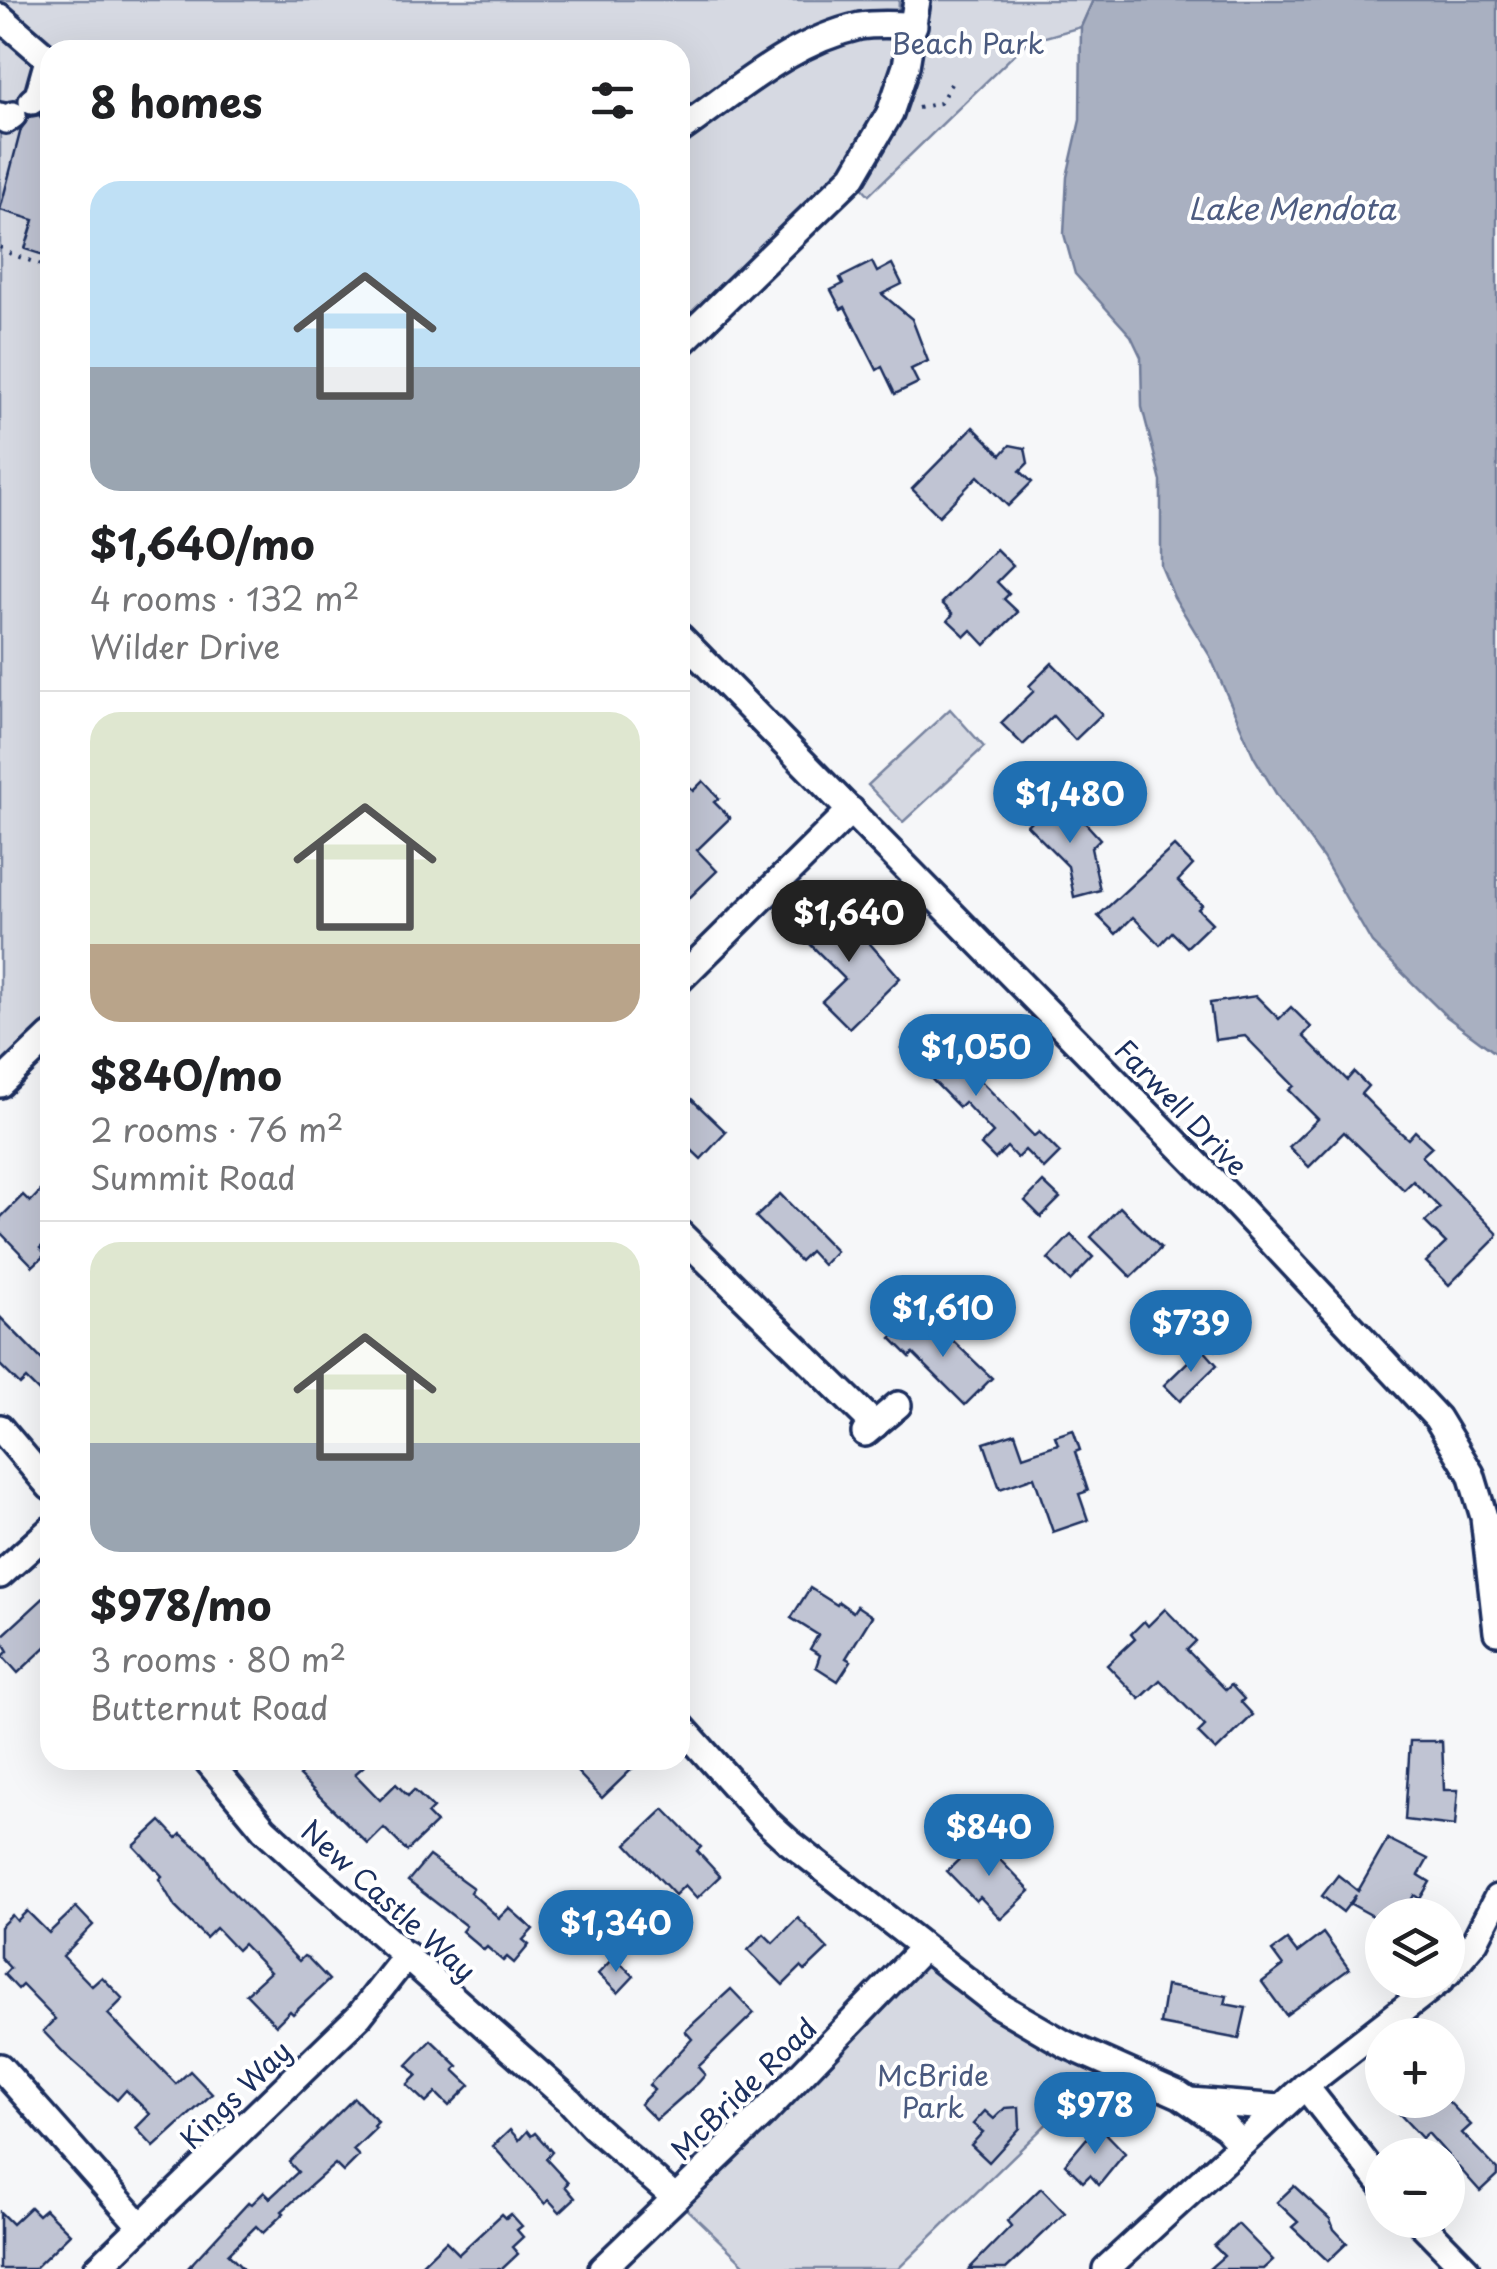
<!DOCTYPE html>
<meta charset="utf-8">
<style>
body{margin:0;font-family:"Playpen Sans",sans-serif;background:#f2f2f2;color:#202124;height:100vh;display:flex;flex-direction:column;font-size:38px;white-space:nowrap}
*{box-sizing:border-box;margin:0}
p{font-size:32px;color:#757577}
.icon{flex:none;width:55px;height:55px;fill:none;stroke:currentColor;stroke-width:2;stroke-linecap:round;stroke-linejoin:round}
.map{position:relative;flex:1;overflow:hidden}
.drawer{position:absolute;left:40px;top:40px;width:650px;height:1730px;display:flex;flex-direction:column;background:#fff;border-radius:30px;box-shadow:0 10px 40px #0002}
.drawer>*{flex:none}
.controls{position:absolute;left:1365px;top:1898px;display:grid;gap:20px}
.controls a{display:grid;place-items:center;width:100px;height:100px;border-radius:50%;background:#fff;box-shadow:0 10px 40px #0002;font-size:50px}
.price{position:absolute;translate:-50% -85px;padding:0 22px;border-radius:35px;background:#1f6fb2;color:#fff;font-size:32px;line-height:65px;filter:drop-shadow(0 2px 5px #0008)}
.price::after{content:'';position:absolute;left:50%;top:60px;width:30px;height:22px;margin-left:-15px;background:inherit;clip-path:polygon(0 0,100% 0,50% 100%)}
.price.current{background:#222;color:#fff}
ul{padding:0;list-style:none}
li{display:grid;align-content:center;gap:20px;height:530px;padding:0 50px}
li+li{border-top:2px solid #e0e0e0}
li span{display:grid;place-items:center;height:310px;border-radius:30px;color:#555}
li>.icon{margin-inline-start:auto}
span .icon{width:180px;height:180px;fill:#fffc;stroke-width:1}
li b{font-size:42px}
h2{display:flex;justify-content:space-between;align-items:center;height:120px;padding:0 50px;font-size:42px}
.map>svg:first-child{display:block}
.green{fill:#d6d9e2;stroke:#7884a0;stroke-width:2.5}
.water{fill:#a9b0c1;stroke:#707c99;stroke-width:2.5}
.building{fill:#c0c4d3;stroke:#1b2f5e;stroke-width:2.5}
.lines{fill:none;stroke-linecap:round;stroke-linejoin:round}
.minor-casing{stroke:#1b2f5e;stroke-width:32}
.path{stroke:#1b2f5e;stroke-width:4;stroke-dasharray:2.5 8;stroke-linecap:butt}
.minor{stroke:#fff;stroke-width:25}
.labels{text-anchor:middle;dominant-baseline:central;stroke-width:8;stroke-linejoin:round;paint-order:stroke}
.park-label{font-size:28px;fill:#4a5a7f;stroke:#fff}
.street-label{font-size:28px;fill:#1b2f5e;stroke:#fff}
.water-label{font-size:30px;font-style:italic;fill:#4d5c81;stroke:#fff}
</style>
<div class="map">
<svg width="1497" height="2269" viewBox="0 0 1497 2269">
<rect width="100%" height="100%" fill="#f6f7f9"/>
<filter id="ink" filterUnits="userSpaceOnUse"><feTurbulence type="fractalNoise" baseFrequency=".01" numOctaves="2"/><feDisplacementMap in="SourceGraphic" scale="20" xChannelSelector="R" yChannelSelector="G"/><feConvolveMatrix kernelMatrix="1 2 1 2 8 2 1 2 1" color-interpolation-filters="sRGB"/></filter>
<g filter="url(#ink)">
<g class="green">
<path d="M0,0H899C898,21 899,44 894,64C884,104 863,138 840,172L680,327V50H50V1019L0,1068Z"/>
<path d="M932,0H1093L1081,27L1027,42L869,195L860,185C899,127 923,69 932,0Z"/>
<polygon points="950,709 984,747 903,822 868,785"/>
<polygon points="923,1948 1108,2064 898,2269 749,2269 674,2197"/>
</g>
<polygon class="water" points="1093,0 1497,0 1497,1054 1446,1016 1372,943 1323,858 1277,795 1254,757 1210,656 1174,597 1161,566 1161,481 1142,407 1141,357 1131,336 1075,274 1064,234 1067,177 1080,120 1081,27"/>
<g class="building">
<polygon points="50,113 50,257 25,249 34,220 0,210 21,129 29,117 40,115 41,118"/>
<polygon points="872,262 877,272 892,264 902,284 882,294 912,319 928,361 911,369 918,383 895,394 882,367 877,370 845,307 841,309 831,290 843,284 840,278"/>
<polygon points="973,427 1001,455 1010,445 1025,448 1028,463 1020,471 1032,482 1008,506 978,476 939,516 912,489"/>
<polygon points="996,549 1013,566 997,582 1009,594 1004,599 1018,612 985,645 971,630 965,636 948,620 953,614 942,603"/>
<polygon points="1052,663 1102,714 1075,740 1053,716 1023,745 1001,723 1034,691 1029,686"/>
<polygon points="680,777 693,791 703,781 719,798 714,802 730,818 697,850 717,871 680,907"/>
<polygon points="1050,802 1072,823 1079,816 1100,839 1091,848 1100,890 1074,897 1068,866 1027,825"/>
<polygon points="1174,846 1193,865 1178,881 1202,905 1198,909 1212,923 1187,947 1172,932 1160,945 1133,917 1116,934 1098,916"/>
<polygon points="826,903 847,925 850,921 900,978 849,1028 822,1001 845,979 797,931"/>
<polygon points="1256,996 1279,1019 1291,1007 1311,1027 1303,1036 1347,1080 1354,1072 1368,1086 1361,1094 1389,1122 1408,1139 1415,1131 1432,1147 1422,1156 1497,1233 1497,1237 1449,1285 1426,1262 1446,1243 1425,1222 1440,1208 1413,1181 1404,1190 1344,1132 1309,1167 1289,1147 1318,1119 1289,1090 1294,1086 1245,1036 1215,1040 1210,1003"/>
<polygon points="926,1024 1034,1136 1039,1132 1060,1153 1044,1169 1025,1150 1017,1158 1007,1147 995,1159 981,1145 993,1133 964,1102 959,1107 901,1048"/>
<polygon points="680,1088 726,1132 701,1159 680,1139"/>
<polygon points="50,1181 50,1239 40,1248 46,1254 33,1266 0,1232 0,1218 23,1195 30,1202"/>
<polygon points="1043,1182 1060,1198 1041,1217 1025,1201"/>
<polygon points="780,1194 836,1251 823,1265 810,1251 800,1261 756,1217"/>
<polygon points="1120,1207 1161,1248 1131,1277 1091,1237"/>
<polygon points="1071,1235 1093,1257 1070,1281 1048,1259"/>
<polygon points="1201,1294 1236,1330 1216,1350 1181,1314"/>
<polygon points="915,1315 942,1342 948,1336 992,1378 965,1405 913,1353 910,1357 891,1338"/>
<polygon points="0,1317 50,1368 50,1403 26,1379 20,1385 0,1365"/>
<polygon points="1202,1348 1217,1365 1180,1401 1164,1385"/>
<polygon points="1073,1430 1080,1450 1075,1452 1088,1491 1079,1494 1088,1520 1053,1532 1034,1477 1000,1489 984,1443 1015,1433 1023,1456 1058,1444 1055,1436"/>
<polygon points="810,1588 837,1605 839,1602 853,1612 857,1606 872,1616 846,1658 851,1661 838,1681 816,1667 820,1655 810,1649 818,1635 791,1618"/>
<polygon points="50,1592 50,1643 18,1673 3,1656 8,1651 0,1638"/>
<polygon points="1165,1609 1196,1641 1187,1650 1226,1690 1231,1685 1244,1699 1241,1702 1253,1715 1216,1751 1198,1733 1205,1726 1160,1680 1140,1699 1107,1665 1135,1639 1131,1634 1144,1621 1148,1626"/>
<polygon points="1410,1741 1442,1741 1444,1790 1458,1790 1455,1826 1405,1820"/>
<polygon points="316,1760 371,1760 355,1774 380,1800 396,1784 408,1796 414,1790 433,1808 427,1814 436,1823 407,1851 384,1828 368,1844 299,1776"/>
<polygon points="566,1760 623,1760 632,1769 602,1798"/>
<polygon points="664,1809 701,1847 697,1851 720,1876 697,1898 685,1885 675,1895 627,1844"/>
<polygon points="161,1821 177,1838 181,1834 207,1856 218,1877 299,1961 304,1956 308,1958 329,1980 293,2014 290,2011 276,2025 246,1994 270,1972 243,1944 237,1950 216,1928 206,1938 175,1907 159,1879 162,1876 134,1846"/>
<polygon points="980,1839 1030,1891 1001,1919 980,1897 976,1901 947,1871"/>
<polygon points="1388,1839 1428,1859 1419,1875 1430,1882 1420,1899 1414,1895 1403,1915 1382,1915 1382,1921 1351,1904 1356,1895 1343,1912 1322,1896 1338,1875 1358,1891"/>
<polygon points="429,1856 473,1888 470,1892 499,1918 509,1908 533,1929 523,1940 529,1945 514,1963 507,1957 503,1961 487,1947 484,1950 462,1931 466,1926 408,1881"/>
<polygon points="76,1907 93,1925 63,1956 92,1986 102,1977 123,1999 108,2014 176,2084 190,2071 212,2094 154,2147 136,2128 150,2114 126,2090 117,2100 66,2055 43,2031 55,2019 22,1985 18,1989 4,1974 10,1968 0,1957 0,1927 12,1915 17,1921 27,1911 49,1933"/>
<polygon points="798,1918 828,1949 805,1971 801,1967 783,1985 748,1950 764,1934 773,1943"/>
<polygon points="1323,1933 1349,1969 1286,2015 1262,1982 1283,1966 1272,1951 1287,1940 1297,1953"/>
<polygon points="614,1957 634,1976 618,1993 598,1974"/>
<polygon points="1166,1986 1227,1996 1225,2004 1246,2008 1239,2039 1160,2024"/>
<polygon points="731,1989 754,2013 698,2067 705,2075 698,2083 656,2120 640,2104 654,2090 649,2085 692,2039 685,2031"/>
<polygon points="431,2040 458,2066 454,2070 470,2085 449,2106 436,2093 426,2103 407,2085 417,2075 407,2065"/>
<polygon points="354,2098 378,2122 374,2126 376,2128 353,2150 359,2156 343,2172 335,2164 282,2211 284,2213 263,2233 256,2226 228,2254 243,2269 187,2269 249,2202 252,2204 264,2192 270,2198 298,2172 289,2162"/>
<polygon points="1403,2100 1447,2100 1471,2125 1462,2133 1497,2169 1497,2175 1480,2191 1428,2133 1422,2138 1394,2108"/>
<polygon points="1019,2107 1020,2128 989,2162 971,2145 983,2132 973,2124 985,2111 994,2119 1005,2108"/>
<polygon points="1098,2125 1125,2153 1099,2185 1090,2175 1083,2182 1065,2164"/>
<polygon points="510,2130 519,2140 527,2131 531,2136 535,2133 552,2152 546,2159 568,2183 565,2186 575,2198 560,2212 549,2200 545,2204 493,2146"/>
<polygon points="1294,2186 1330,2219 1334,2229 1347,2243 1328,2261 1292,2227 1298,2222 1277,2202"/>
<polygon points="1041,2188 1065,2213 1006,2269 969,2269 1011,2226 1007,2221"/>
<polygon points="30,2207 38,2215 45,2209 70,2234 34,2269 0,2269 0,2212 12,2224"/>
<polygon points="502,2214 506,2218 511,2214 522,2226 517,2230 523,2237 512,2247 518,2254 502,2269 417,2269 446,2241 459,2254"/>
<polygon points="1238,2224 1273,2260 1263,2269 1209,2269 1224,2256 1214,2246"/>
</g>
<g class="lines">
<defs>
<g id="minor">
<polyline points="0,17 50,60"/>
<polyline points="32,101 38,96 48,60"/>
<polyline points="0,116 6,120 13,115"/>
<path d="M680,130C738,90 790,42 860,26C877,23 897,25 914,25"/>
<polyline points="680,344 853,176 890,113 906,66 917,0"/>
<polyline points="680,637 1239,1207 1437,1418 1471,1474 1484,1517 1497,1632"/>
<polyline points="680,979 851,810"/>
<polyline points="0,1084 50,1036"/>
<polyline points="680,1234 875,1425"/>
<polyline points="0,1428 50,1487"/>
<polyline points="865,1433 898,1405"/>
<polyline points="0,1575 50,1530"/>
<polyline points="680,1725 765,1820 788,1841 998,2005 1065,2044 1180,2095 1226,2127 1241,2144"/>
<polyline points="207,1760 264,1829 313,1874 569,2100 593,2126 674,2197"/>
<polyline points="1448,1973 1475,1941 1497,1898"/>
<polyline points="0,2067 141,2226"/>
<polyline points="1305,2086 1382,2184"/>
<polyline points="1190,2101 1280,2108"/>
<polyline points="1418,2220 1466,2269"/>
<polyline points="97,2269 359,2016 407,1955"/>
<polyline points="602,2269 764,2113 923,1948"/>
<polyline points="1106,2269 1305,2086 1441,1980"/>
</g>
</defs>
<use href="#minor" class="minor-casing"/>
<g class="path">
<polyline points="918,108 940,103 951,84"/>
<polyline points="0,247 11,254 50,268"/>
</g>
<use href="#minor" class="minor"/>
</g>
</g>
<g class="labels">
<g class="park-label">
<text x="968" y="42">Beach Park</text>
<text x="933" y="2074">McBride<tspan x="933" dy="32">Park</tspan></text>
</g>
<g class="street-label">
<text transform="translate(1182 1107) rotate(46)">Farwell Drive</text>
<text transform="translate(389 1900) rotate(42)">New Castle Way</text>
<text transform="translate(743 2088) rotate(-44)">McBride Road</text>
<text transform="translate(235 2094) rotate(-44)">Kings Way</text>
</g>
<g class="water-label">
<text x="1292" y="207">Lake Mendota</text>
</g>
</g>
</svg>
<div class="controls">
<a><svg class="icon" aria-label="layers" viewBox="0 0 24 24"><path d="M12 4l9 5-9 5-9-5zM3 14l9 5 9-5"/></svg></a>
<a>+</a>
<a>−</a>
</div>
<b class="price" style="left:1070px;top:846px">$1,480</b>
<b class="price current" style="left:849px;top:965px">$1,640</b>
<b class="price" style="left:976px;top:1099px">$1,050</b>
<b class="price" style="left:943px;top:1360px">$1,610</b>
<b class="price" style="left:1191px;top:1375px">$739</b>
<b class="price" style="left:989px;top:1879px">$840</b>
<b class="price" style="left:616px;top:1975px">$1,340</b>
<b class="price" style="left:1095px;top:2157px">$978</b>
<section class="drawer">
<h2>8 homes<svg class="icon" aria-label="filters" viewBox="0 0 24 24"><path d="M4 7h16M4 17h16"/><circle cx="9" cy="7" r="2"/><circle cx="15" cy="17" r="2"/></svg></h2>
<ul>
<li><span style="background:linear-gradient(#bfe0f5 60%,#9aa5b1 0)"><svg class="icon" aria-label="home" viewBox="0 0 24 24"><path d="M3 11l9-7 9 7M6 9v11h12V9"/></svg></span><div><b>$1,640/mo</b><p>4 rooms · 132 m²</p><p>Wilder Drive</p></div></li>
<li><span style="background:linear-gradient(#dfe7d0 75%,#b9a48a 0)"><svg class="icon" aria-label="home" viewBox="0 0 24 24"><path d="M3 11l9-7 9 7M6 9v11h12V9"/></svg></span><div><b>$840/mo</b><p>2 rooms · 76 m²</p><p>Summit Road</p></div></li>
<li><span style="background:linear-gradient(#dfe7d0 65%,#9aa5b1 0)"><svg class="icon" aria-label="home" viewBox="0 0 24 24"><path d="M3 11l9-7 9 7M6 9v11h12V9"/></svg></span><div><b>$978/mo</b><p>3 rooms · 80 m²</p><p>Butternut Road</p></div></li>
</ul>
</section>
</div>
